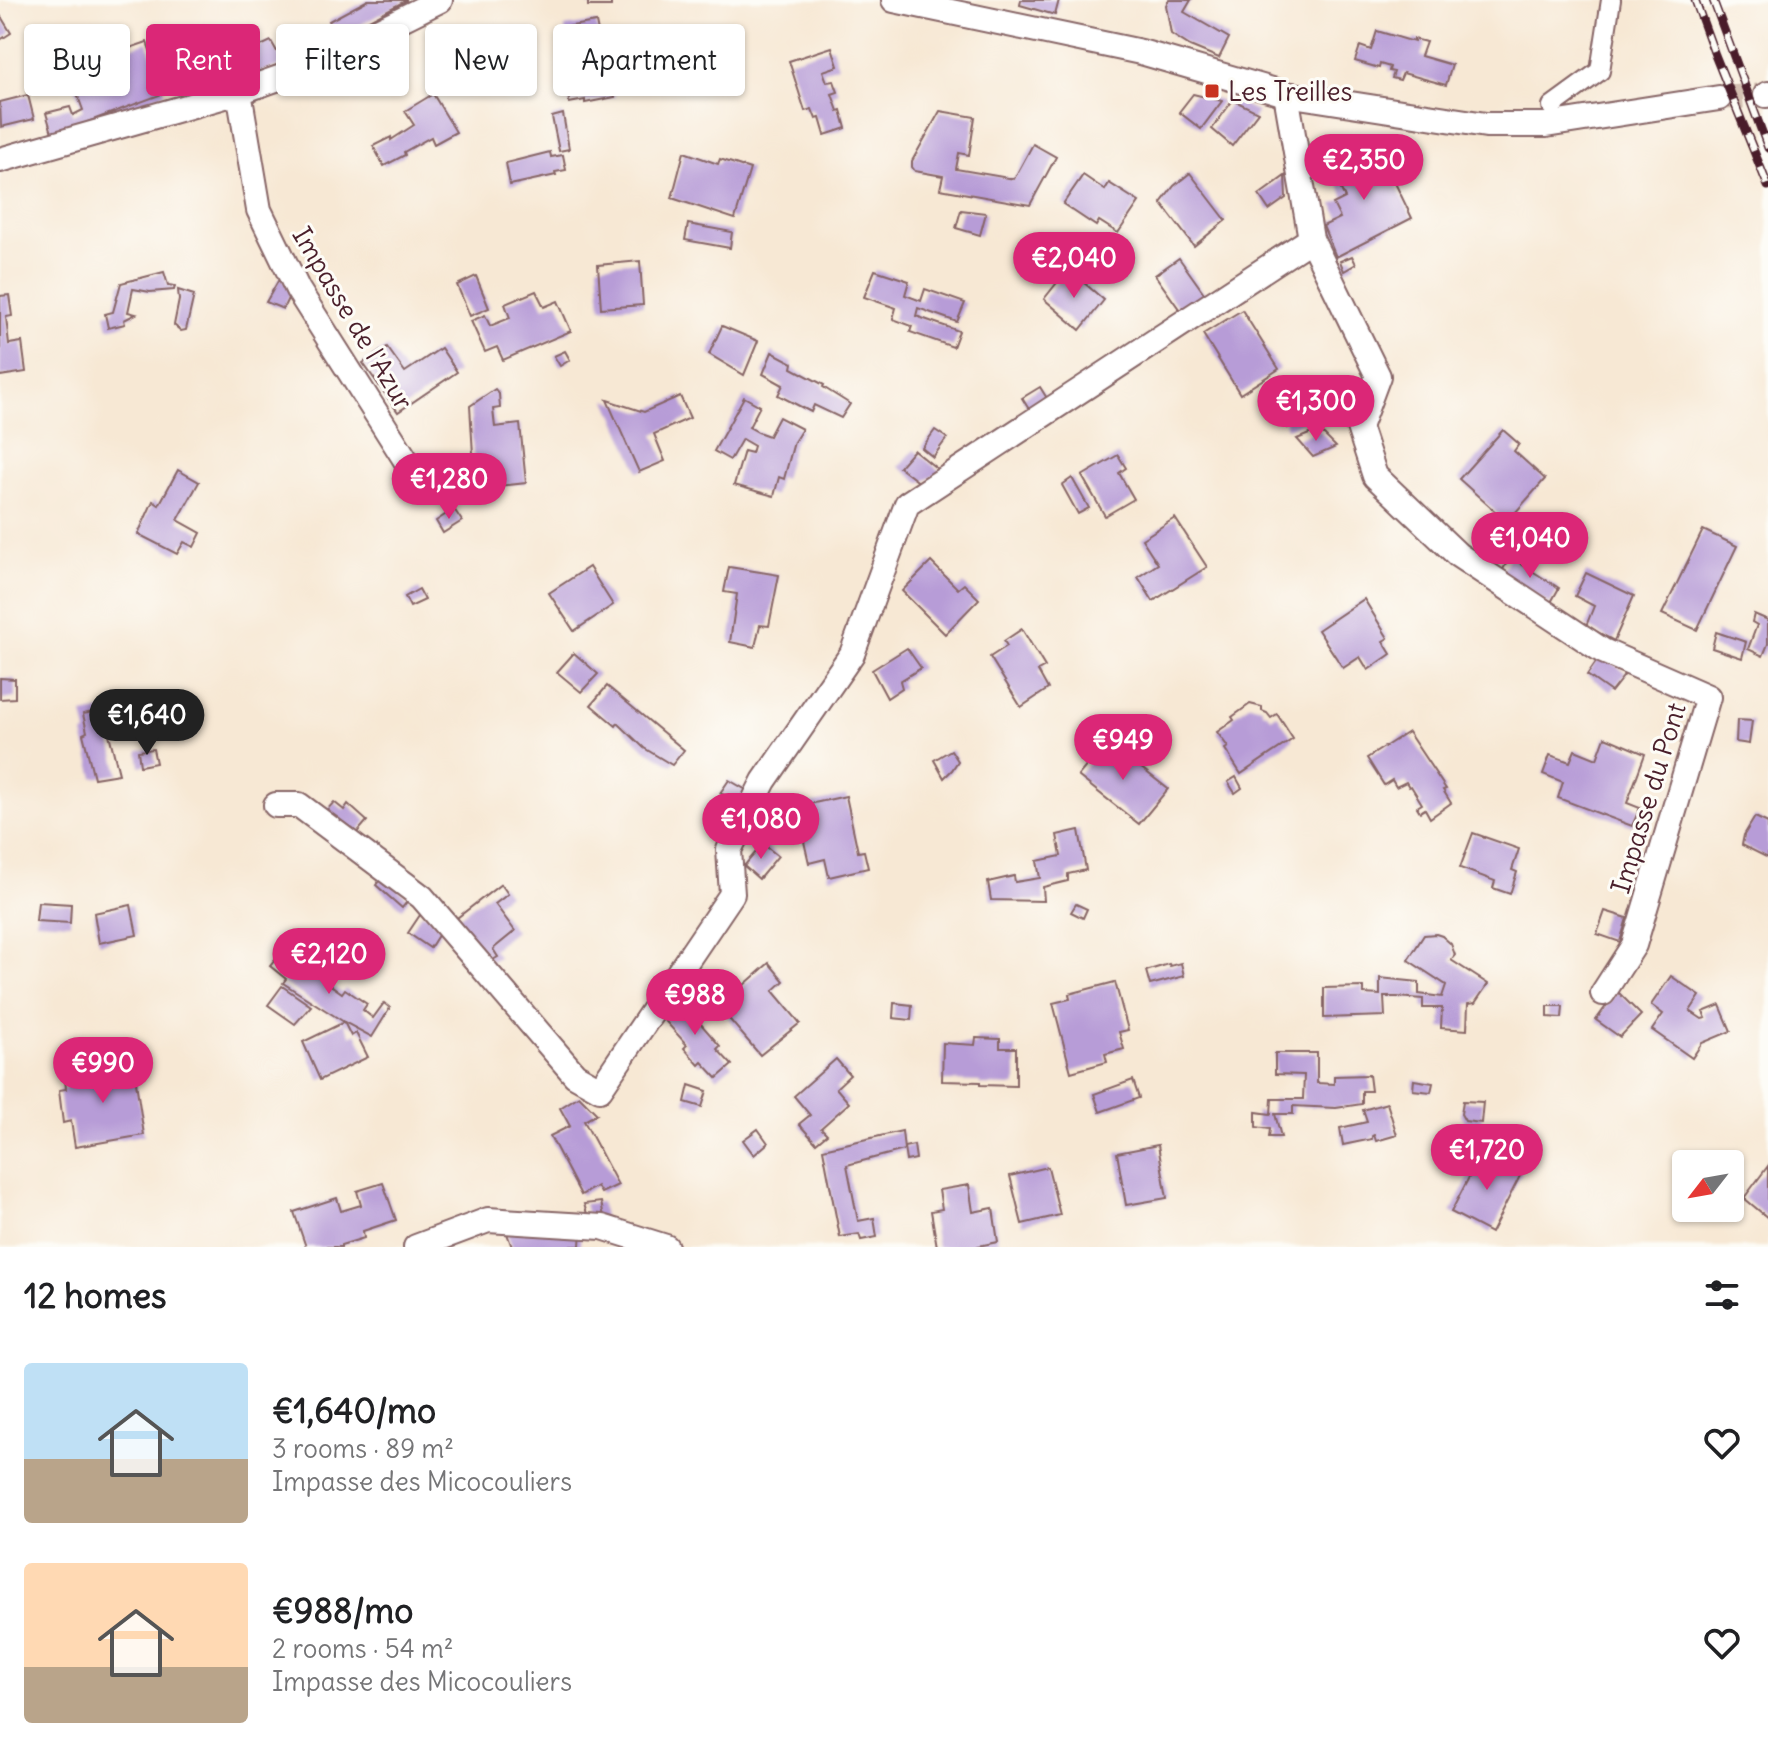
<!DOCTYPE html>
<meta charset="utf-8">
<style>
body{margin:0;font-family:Delius,sans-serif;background:#f2f2f2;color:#202124;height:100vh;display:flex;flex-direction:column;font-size:30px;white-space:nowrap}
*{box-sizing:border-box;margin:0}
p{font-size:26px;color:#757577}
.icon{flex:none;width:44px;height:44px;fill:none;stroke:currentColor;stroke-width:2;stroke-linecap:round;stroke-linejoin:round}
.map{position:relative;height:1247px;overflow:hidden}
.details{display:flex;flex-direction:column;background:#fff;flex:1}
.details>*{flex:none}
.banner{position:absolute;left:24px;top:24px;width:800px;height:72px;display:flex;gap:16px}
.needle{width:52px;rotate:239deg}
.fabs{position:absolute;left:1672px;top:1150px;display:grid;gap:16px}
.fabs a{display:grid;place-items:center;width:72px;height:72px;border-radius:8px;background:#fff;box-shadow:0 2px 6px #0004;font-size:40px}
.price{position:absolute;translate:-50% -68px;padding:0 18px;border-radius:28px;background:#db2777;color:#fff;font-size:26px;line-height:52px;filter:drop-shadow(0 2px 4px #0008)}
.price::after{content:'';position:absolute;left:50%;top:48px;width:24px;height:18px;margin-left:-12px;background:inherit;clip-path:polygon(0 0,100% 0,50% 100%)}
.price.current{background:#222;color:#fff}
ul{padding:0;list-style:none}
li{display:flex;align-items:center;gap:24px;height:200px;padding:0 24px}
li span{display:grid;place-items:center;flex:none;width:224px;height:160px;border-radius:8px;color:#555}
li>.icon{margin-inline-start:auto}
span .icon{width:96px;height:96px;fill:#fffc;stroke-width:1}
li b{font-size:34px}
h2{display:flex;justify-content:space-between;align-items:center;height:96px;padding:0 24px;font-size:34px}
.pill{padding:0 28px;border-radius:8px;background:#fff;box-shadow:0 2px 6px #0004;font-size:28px;line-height:72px}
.pill.current{background:#db2777;color:#fff}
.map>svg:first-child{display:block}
.building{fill:#b79cd7}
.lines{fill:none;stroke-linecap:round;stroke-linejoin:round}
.minor-tunnel{stroke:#d4c0b2;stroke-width:24;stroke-dasharray:24 12;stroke-linecap:butt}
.pedestrian-casing{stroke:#876566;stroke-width:22}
.minor-casing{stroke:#876566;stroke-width:28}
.pedestrian{stroke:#fff;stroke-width:18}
.minor{stroke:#fff;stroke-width:24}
.rail-casing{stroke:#4a1f2b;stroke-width:9}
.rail{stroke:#fdfcf7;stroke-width:6;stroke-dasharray:18;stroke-linecap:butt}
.poi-dot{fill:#c8321e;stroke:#fdfcf7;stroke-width:3}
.labels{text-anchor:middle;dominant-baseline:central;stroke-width:6;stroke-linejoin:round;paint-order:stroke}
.poi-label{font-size:26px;fill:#4a1f2b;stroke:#fdfcf7;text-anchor:start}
.street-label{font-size:26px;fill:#4a1f2b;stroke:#fdfcf7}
</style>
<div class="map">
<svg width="1768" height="1247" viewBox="0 0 1768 1247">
<rect width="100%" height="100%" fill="#fdfcf7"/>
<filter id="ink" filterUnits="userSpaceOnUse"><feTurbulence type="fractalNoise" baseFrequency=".0125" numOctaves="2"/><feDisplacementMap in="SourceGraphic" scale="16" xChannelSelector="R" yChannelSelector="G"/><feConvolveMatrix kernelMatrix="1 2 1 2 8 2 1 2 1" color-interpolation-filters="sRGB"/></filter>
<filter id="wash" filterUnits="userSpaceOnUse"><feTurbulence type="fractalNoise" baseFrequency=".006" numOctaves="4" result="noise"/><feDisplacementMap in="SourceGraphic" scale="32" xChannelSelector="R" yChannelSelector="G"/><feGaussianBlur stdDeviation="1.8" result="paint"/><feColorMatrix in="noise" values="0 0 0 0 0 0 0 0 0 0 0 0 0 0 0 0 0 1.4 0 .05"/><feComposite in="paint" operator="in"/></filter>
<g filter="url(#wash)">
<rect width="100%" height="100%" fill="#f7e8d4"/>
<g id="blocks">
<g class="building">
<polygon points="368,0 407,0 337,37 329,21"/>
<rect x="588" y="0" width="23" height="6"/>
<polygon points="1021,0 1059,0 1055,15 1020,5"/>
<polygon points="1169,0 1191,0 1184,12 1229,38 1219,58 1190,46 1171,34 1166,5"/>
<polygon points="0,15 11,33 0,40"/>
<polygon points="596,22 603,57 624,53 629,55 634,66 633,71 625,77 612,79 615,97 585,103 585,100 569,103 565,27"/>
<polygon points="1377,31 1414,42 1414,39 1426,42 1421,56 1452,65 1446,85 1403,73 1400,80 1392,78 1394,72 1389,71 1390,67 1380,64 1379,68 1355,61 1360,46 1371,50"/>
<polygon points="271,41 284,64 259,73 248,52"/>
<polygon points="147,42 165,93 87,122 89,127 53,136 46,113 70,107 73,115 83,110 73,83 126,67 121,51"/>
<polygon points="832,47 838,66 823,71 827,82 834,81 838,92 832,94 838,111 841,110 846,128 825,135 820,118 816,119 812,109 805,111 789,61"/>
<polygon points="490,57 498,68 478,84 468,71"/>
<polygon points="248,60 254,74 240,79 236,65"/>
<polygon points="433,94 456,132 434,144 431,137 404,152 405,155 384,166 373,146 391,137 391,140 414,125 405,111"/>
<polygon points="1193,94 1222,101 1201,129 1179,112"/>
<polygon points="28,95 34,119 1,127 0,102"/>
<polygon points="1233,100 1258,112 1232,146 1212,129"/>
<polygon points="940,111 975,117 969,155 959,153 956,169 1014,179 1033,144 1056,157 1030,205 940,189 943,176 915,171 912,167 912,161"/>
<polygon points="563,114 569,149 559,151 552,117"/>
<polygon points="1352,148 1351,156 1361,155 1362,165 1381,154 1412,218 1336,257 1323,226 1340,218 1333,204 1345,198 1336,179 1335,150"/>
<polygon points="550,152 551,157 563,155 566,170 555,172 556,175 510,185 506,163"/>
<polygon points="684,152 718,164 720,159 750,169 735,219 672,198"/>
<polygon points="1190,173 1226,220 1194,246 1161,203 1174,186"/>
<polygon points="1083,175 1105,190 1109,183 1139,202 1118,233 1099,221 1096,226 1063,204"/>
<polygon points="1285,176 1286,198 1269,210 1259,195"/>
<polygon points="961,210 986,213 980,235 956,228"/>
<polygon points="688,224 732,232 730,248 685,240"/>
<polygon points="1110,240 1123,250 1114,260 1099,254"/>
<polygon points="1352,256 1356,264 1344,271 1340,261"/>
<polygon points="1179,258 1206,296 1182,313 1155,275"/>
<polygon points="640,261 643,305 601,308 598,265"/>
<polygon points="1068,269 1104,300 1080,330 1044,299"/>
<polygon points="875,270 909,281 905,295 921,301 925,289 965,303 957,322 918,308 916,316 959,331 953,347 910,332 912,326 893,319 896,308 864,297"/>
<polygon points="164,272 168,285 175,286 174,290 150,292 133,289 128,312 136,314 124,320 125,324 108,328 105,314 113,312 121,283"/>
<polygon points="281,276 291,292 283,309 266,302"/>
<polygon points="476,276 489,308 470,316 457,285"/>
<polygon points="178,290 194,295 186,330 181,331 174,325 179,300"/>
<polygon points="536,291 544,307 558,301 571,331 503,360 497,347 485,352 471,321 485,315 490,326 510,318 505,304"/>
<polygon points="9,295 12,316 6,317 9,344 22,342 26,372 0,376 0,296"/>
<polygon points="1242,310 1279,369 1240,394 1203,334"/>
<polygon points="722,326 758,341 744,375 709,354"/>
<polygon points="387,347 405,372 441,348 457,372 398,412 363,363"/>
<polygon points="565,351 570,360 560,366 554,356"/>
<polygon points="772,352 793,363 792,368 824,385 823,387 850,404 841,418 814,405 811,412 778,395 783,385 763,374"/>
<polygon points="1040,387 1048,400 1030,411 1022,398"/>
<polygon points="495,389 499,394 500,408 493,409 495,427 520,424 526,483 470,489 468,471 474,470 470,406"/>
<polygon points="680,396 690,418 654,434 665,461 639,472 607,400 644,412"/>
<polygon points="744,397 760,406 749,427 758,432 769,436 779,417 802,429 794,442 784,479 779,477 774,496 734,485 744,451 752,453 754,446 742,439 730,460 714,451"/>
<polygon points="1302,406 1308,420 1287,428 1282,414"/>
<polygon points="935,430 947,438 933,457 922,448"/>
<polygon points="1319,430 1336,447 1313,457 1297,439"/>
<polygon points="1503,430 1519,444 1514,451 1545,479 1507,522 1459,479"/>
<polygon points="914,450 941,472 920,483 899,467"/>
<polygon points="1118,455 1126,468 1119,473 1134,499 1105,516 1082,476"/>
<polygon points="178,470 199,482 178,520 201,533 194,547 184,542 177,554 138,534 153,501 159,505"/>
<polygon points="1072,478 1089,508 1078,514 1062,485"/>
<polygon points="454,509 462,521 443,533 436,521"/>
<polygon points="1175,518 1207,567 1153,601 1138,577 1158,564 1142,539"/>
<polygon points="1703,530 1737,546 1697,630 1662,614"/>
<polygon points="1510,557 1559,588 1550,604 1501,573"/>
<polygon points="931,562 958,589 964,584 979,599 945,634 902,591"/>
<polygon points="589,567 613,605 574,631 549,593"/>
<polygon points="729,567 779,575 769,626 760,625 755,647 730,642 737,594 724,592"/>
<polygon points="1586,573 1634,596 1614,641 1586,626 1594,606 1575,596"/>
<polygon points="419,589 425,600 410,607 405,597"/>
<polygon points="1364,599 1388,638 1383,641 1391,654 1368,670 1360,657 1343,668 1318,630"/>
<polygon points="1754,614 1768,620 1768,644 1763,656 1748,649 1757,625 1752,622"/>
<polygon points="1022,629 1045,667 1038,671 1048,689 1021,707 990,657 1007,646 1004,641"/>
<polygon points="1716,632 1746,642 1742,658 1712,648"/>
<polygon points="907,648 921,668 900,681 902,688 887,698 872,670"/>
<polygon points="574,653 598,674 581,692 557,672"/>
<polygon points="1601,655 1626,673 1611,692 1587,675"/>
<polygon points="0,678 15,679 15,698 0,699"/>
<polygon points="607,686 684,750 672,765 644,748 618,723 616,726 591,705"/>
<polygon points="1250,704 1262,707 1262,711 1267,713 1271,718 1277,714 1293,739 1241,774 1225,749 1228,747 1217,732 1234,720 1232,717"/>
<polygon points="103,710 119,774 94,778 83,734 87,732 83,714"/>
<polygon points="1737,720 1752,721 1749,744 1736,742"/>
<polygon points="1408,732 1446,789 1443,790 1451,803 1430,818 1425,809 1420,812 1417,807 1422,804 1411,786 1409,787 1406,782 1396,787 1392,780 1384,785 1367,758"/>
<polygon points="1605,737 1645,754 1627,803 1640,808 1632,826 1558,798 1563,782 1543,774 1550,755 1570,762 1575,750 1597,759"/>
<polygon points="1107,741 1168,789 1139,824 1078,776"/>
<polygon points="153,749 156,763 140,766 138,751"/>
<polygon points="951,750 958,761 952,770 944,778 934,760"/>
<polygon points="1236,777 1242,788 1235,793 1228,782"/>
<polygon points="729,780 748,791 725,837 711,830 726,796 720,793"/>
<polygon points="846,796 858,852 864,851 868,868 829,877 825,859 809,863 796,807"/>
<polygon points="334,802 344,810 348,804 367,821 354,836 324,813"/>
<polygon points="1755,817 1768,823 1768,858 1742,845 1744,835"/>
<polygon points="1079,830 1086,870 1068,874 1068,881 1043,887 1044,901 991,900 988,882 1014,876 1015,882 1040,878 1037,861 1061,856 1057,835"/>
<polygon points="1473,833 1519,849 1512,870 1517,872 1510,894 1493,888 1495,881 1460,868"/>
<polygon points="763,844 778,856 759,879 744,866"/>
<polygon points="383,876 409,899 402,908 376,885"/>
<polygon points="501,884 508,894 495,904 515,931 493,949 498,957 491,961 457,918"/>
<polygon points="38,902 71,904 70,923 36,921"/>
<polygon points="1076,904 1087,909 1083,918 1071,912"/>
<polygon points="131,905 137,935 99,943 94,913"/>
<polygon points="1605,911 1627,918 1620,942 1597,934"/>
<polygon points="425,913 442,929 430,948 408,933 420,915"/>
<polygon points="1436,934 1442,936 1451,944 1455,955 1451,960 1488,984 1475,1003 1468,1004 1467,1030 1441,1028 1442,1008 1423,1008 1423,999 1397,997 1384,997 1385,1016 1324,1018 1324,988 1363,987 1364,994 1380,995 1380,978 1419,982 1419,994 1442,997 1446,985 1408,960 1424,935"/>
<polygon points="280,954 296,965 298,962 342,993 345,989 367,1004 363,1010 373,1018 384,1003 390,1008 372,1037 344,1022 283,983 286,979 270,966"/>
<polygon points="769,963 784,981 773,991 800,1023 760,1055 719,1007"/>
<polygon points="1181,963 1184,976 1150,985 1146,971 1169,964 1170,966"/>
<polygon points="1671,976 1700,996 1690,1011 1702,1019 1706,1018 1703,1012 1720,1005 1731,1031 1702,1043 1692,1058 1652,1030 1663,1014 1651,1005"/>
<polygon points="1115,982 1128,1030 1119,1032 1124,1049 1105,1054 1107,1062 1071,1072 1053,1003 1070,999 1069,994"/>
<polygon points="282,986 311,1006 295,1024 268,1005"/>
<polygon points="1617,991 1641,1015 1620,1037 1596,1020"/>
<polygon points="674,993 720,1046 717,1049 732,1065 717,1078 702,1062 699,1065 684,1048 687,1045 659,1014"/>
<polygon points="894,1003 912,1005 911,1020 893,1018"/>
<polygon points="1548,1006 1563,1006 1562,1018 1548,1017"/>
<polygon points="344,1022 351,1036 356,1033 368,1057 320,1080 303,1042"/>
<polygon points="976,1038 1000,1039 1000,1048 1016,1048 1016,1086 980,1085 980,1082 942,1081 943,1043 975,1045"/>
<polygon points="1275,1053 1317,1053 1317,1083 1334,1084 1334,1076 1369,1075 1371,1091 1362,1091 1362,1104 1336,1108 1293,1106 1293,1114 1275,1114 1281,1137 1269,1137 1270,1129 1256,1127 1256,1112 1271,1114 1272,1099 1303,1099 1304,1075 1275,1074"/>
<polygon points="836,1059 850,1075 836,1088 849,1103 821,1128 827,1134 816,1143 799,1124 810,1115 794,1096"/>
<polygon points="133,1062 144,1135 75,1147 71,1121 63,1123 59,1090 66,1089 65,1079 87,1076 86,1069"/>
<polygon points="1133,1080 1139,1098 1100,1112 1094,1094"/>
<polygon points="1414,1080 1433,1083 1431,1092 1413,1090"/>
<polygon points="689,1085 707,1091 702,1107 685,1102"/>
<polygon points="579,1096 597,1114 584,1121 618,1185 601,1193 597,1186 581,1195 550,1136 570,1126 560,1108"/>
<polygon points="1463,1101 1483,1102 1481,1123 1465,1121 1461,1114"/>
<polygon points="1387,1103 1397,1135 1376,1141 1374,1135 1372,1136 1372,1139 1343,1145 1340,1128 1367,1122 1363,1110"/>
<polygon points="758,1129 768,1143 754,1155 743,1140"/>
<polygon points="902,1131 904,1150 847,1165 858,1221 874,1218 877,1237 861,1240 859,1234 840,1237 823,1149"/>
<polygon points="914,1145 916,1159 906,1161 904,1147"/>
<polygon points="1158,1145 1167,1198 1126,1205 1117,1153"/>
<polygon points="1482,1152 1522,1172 1491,1233 1451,1212"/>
<polygon points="1768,1166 1768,1218 1744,1198"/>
<polygon points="1048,1167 1060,1215 1022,1224 1010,1176"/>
<polygon points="383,1183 396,1220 363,1231 364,1238 341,1245 341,1247 306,1247 294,1212 337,1198 341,1211 361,1205 357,1191"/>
<polygon points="969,1185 973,1212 993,1208 998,1242 978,1246 978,1247 937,1247 931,1211 942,1209 939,1190"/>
<polygon points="601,1202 604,1217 588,1217 584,1204"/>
<polygon points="505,1228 581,1228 580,1246 512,1247"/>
</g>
</g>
</g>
<g filter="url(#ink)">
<use href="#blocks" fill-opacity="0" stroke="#876566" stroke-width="2"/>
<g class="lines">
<polyline class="minor-tunnel" points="1719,98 1766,95"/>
<defs>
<polyline id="pedestrian" points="1552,106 1600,71 1611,0"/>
<g id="minor">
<polyline points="894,0 1141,52 1286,94 1486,125 1546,125 1719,98"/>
<polyline points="239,92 259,210 298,290 414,473"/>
<polyline points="1286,94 1311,239 1378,376 1359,427 1375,476 1458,555 1603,651 1708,697 1634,945 1603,993"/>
<polyline points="1766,95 1768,94"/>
<polyline points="0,160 239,92 293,73 440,0"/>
<polyline points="276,805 299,805 422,897 575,1075 600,1089 732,894 729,850 764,781 852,654 907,504 1311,239"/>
<polyline points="416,1247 488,1220 602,1227 666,1247"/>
</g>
</defs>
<use href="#pedestrian" class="pedestrian-casing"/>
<use href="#minor" class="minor-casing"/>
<use href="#pedestrian" class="pedestrian"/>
<use href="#minor" class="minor"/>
<defs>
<g id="rail">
<polyline points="1695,0 1715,55 1768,186"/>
<polyline points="1713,0 1768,148"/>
</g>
</defs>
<use href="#rail" class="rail-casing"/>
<use href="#rail" class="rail"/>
</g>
</g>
<rect class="poi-dot" x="1204" y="83" width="16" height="16" rx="4"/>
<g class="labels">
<g class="poi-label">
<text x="1228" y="91">Les Treilles</text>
</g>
<g class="street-label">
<text transform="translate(353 318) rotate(59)">Impasse de l'Azur</text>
<text transform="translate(1648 798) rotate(-73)">Impasse du Pont</text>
</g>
</g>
</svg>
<div class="fabs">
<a><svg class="needle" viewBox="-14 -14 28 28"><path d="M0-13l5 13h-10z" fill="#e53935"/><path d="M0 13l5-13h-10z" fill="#757577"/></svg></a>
</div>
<b class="price" style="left:1364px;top:202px">€2,350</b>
<b class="price" style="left:1074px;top:300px">€2,040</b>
<b class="price" style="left:1316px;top:443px">€1,300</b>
<b class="price" style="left:449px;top:521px">€1,280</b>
<b class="price" style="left:1530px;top:580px">€1,040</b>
<b class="price current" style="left:147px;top:757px">€1,640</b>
<b class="price" style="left:1123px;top:782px">€949</b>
<b class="price" style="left:761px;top:861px">€1,080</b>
<b class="price" style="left:329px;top:996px">€2,120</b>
<b class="price" style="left:695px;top:1037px">€988</b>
<b class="price" style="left:103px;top:1105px">€990</b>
<b class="price" style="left:1487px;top:1192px">€1,720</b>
<div class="banner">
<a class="pill">Buy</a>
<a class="pill current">Rent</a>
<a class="pill">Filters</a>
<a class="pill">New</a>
<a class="pill">Apartment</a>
</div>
</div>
<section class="details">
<h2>12 homes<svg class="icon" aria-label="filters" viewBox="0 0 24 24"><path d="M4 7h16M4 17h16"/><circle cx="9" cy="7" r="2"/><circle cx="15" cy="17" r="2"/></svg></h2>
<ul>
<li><span style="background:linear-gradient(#bfe0f5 60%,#b9a48a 0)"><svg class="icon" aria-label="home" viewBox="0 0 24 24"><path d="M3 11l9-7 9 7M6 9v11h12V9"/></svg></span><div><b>€1,640/mo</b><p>3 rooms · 89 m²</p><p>Impasse des Micocouliers</p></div><svg class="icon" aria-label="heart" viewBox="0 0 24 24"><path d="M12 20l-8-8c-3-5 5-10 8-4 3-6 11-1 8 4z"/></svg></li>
<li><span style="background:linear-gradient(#ffd9b3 65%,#b9a48a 0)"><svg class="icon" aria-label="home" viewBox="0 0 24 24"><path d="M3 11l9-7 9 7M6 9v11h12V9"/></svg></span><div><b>€988/mo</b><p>2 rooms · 54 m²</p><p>Impasse des Micocouliers</p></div><svg class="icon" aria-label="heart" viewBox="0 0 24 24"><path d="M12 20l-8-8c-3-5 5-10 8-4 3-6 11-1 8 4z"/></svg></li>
</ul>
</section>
